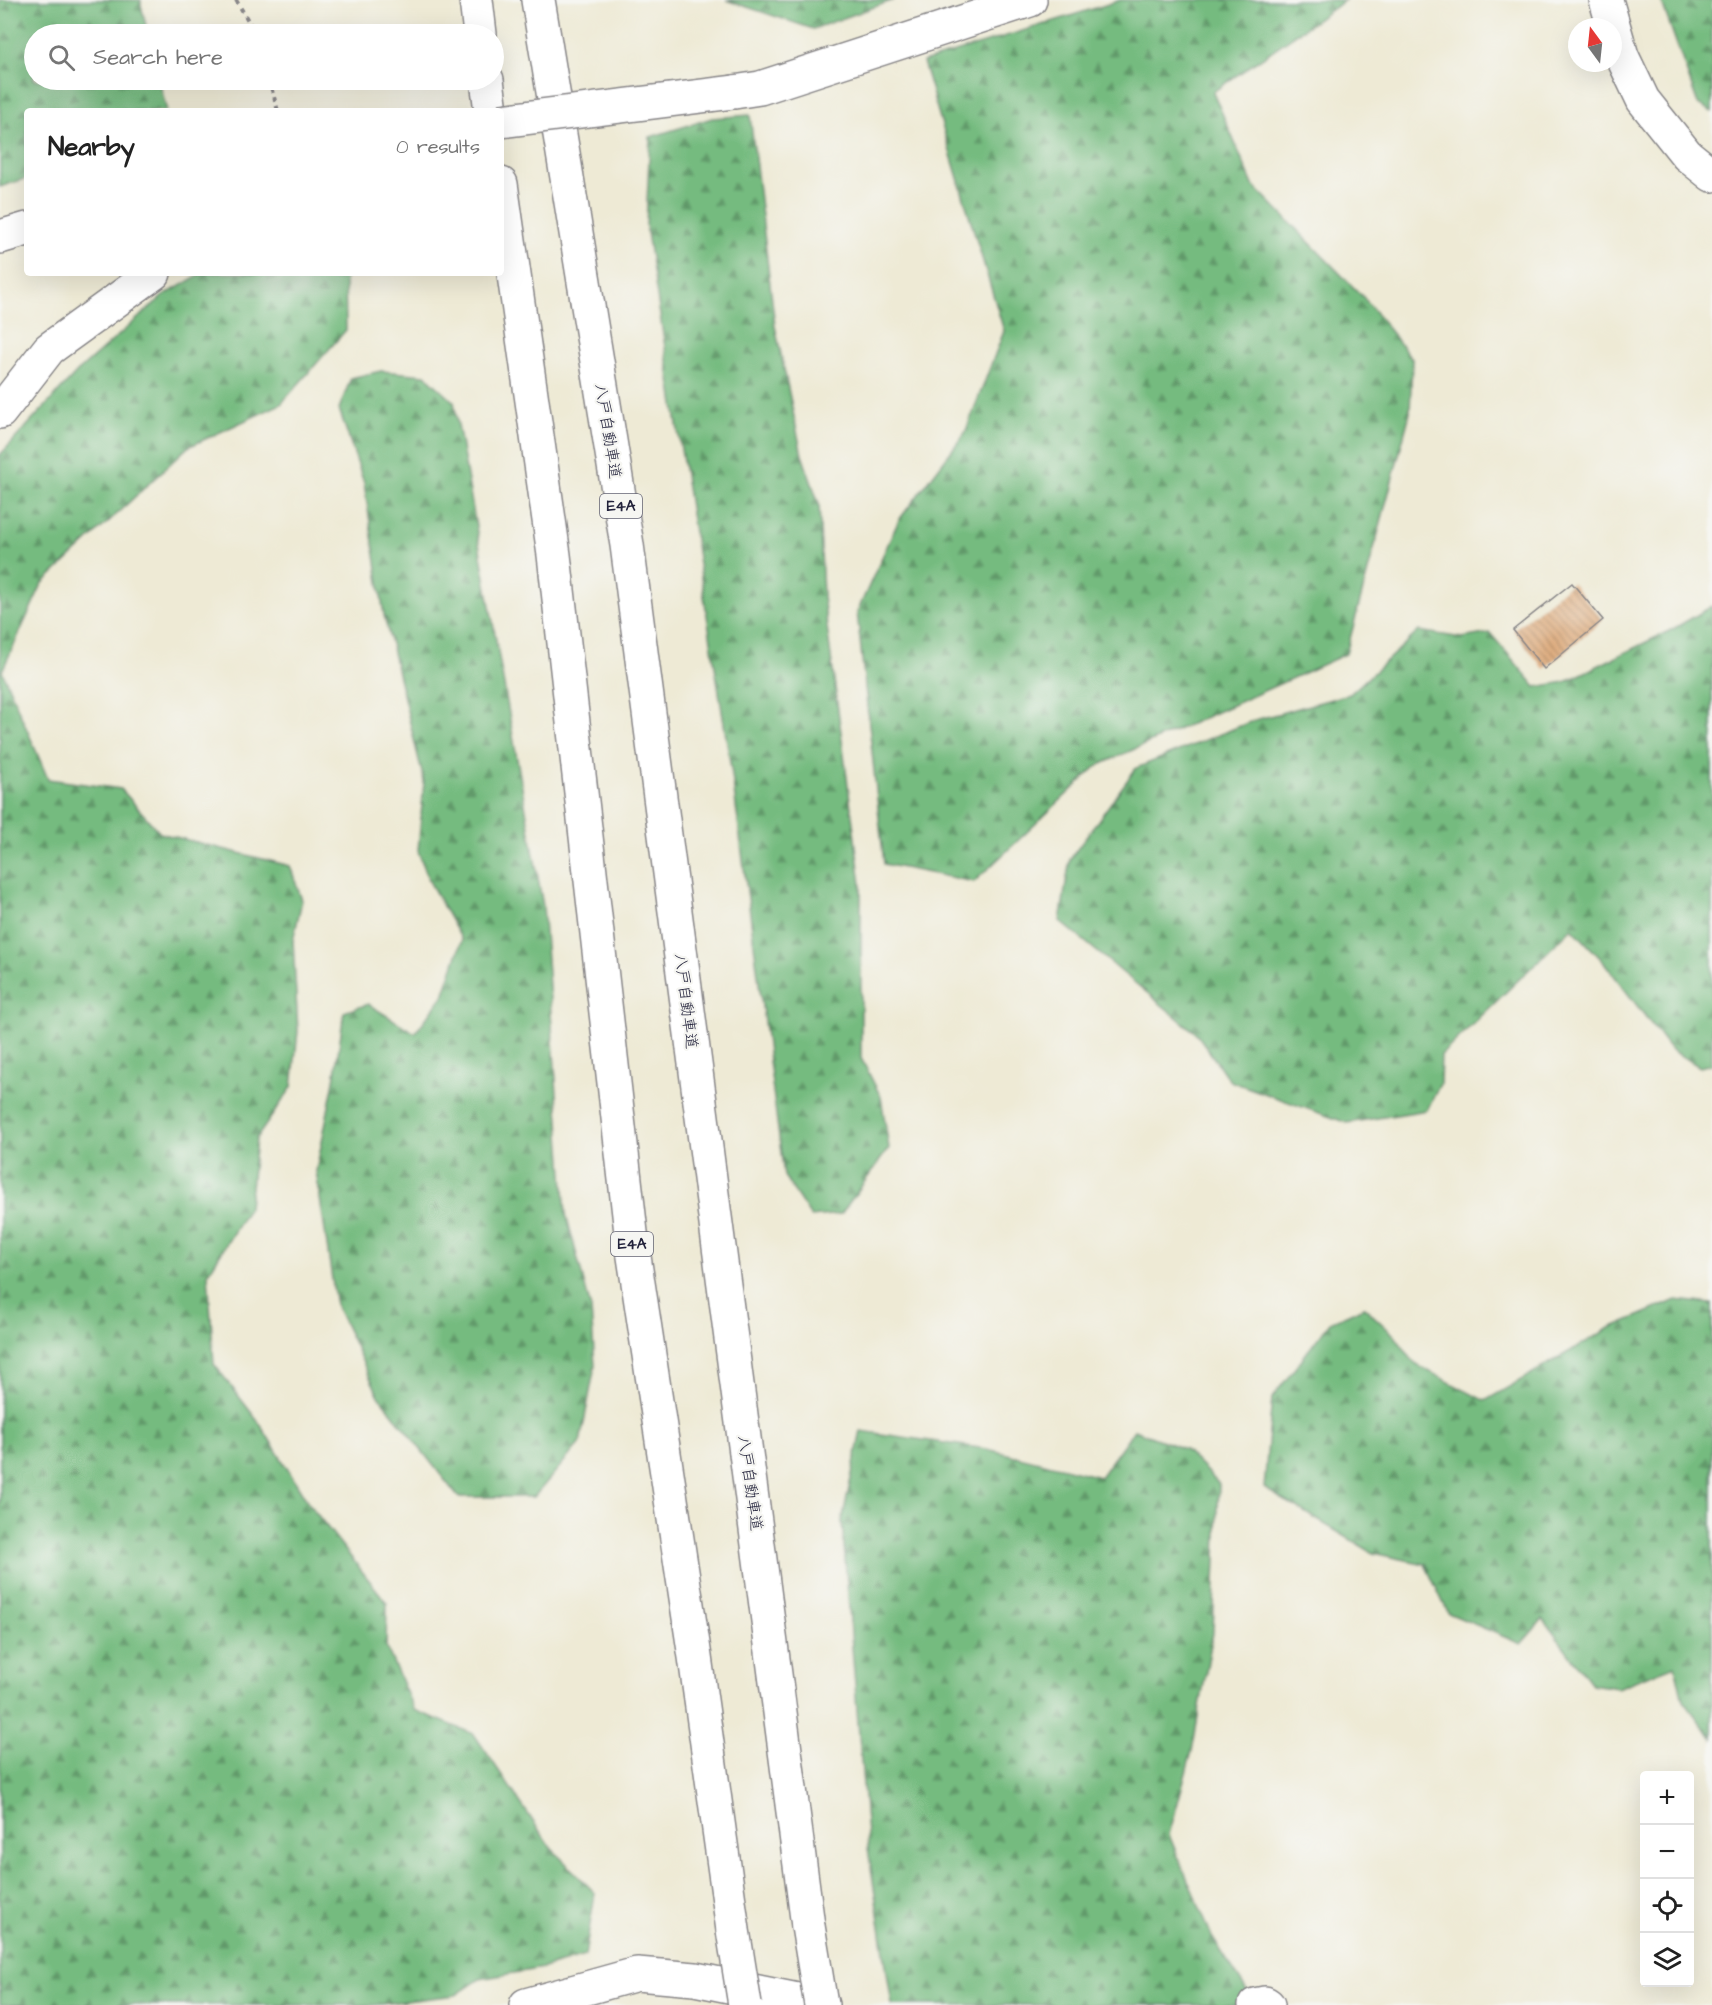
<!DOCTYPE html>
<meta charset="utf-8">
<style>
body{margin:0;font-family:"Architects Daughter","Klee One",sans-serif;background:#f2f2f2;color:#222}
.controls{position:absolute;right:18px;bottom:18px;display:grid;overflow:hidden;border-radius:6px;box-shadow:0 6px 24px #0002}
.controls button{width:54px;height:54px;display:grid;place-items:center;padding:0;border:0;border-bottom:2px solid #e0e0e0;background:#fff;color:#222;font:30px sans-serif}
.compass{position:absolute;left:1568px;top:18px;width:54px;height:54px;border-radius:50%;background:#fff;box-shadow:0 6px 24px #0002;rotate:345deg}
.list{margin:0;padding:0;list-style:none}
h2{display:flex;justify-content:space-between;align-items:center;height:78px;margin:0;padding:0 24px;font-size:26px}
h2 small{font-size:20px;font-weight:400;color:#767676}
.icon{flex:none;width:33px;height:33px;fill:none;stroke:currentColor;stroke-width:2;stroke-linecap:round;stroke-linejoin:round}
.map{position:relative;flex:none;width:1712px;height:2005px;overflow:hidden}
.search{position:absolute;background:#fff;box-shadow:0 6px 24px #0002;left:24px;top:24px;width:480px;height:66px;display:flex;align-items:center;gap:15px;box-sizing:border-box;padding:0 21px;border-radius:33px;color:#767676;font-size:22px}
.panel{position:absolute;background:#fff;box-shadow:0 6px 24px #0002;left:24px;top:108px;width:480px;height:168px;border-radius:6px}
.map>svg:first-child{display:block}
.forest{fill:url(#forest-firs);stroke:#4c6e5d;stroke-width:1.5}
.building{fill:url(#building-back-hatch)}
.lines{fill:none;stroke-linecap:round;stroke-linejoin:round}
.street-casing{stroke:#888688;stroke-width:36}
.highway-casing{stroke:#888688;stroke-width:36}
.path{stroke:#888688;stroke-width:4;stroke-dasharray:4.5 4.5;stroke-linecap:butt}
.street{stroke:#fff;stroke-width:33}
.highway{stroke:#fff;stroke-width:33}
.street-bridge-casing{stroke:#888688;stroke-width:36;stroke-linecap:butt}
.highway-bridge-casing{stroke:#888688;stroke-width:36;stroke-linecap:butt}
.street-bridge{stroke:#fff;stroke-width:33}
.highway-bridge{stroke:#fff;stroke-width:33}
.labels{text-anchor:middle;stroke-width:4.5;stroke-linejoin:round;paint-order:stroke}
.shield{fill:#f6f6f2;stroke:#626272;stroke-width:1.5}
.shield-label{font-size:15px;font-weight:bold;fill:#22223b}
.street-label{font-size:16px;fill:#22223b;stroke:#f6f6f2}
</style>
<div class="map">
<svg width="1712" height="2005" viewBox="0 0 1712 2005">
<defs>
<pattern id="forest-firs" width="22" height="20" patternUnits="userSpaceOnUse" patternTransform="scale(1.5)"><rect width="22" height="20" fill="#75bb7f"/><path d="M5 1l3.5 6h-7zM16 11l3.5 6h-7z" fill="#609869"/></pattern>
<pattern id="building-back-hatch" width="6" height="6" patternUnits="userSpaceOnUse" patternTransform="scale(1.5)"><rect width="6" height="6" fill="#deac7e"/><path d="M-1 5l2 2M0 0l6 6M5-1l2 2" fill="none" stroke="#b48c68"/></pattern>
</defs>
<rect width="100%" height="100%" fill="#f6f6f2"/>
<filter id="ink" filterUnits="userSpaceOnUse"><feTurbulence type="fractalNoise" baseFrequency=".0167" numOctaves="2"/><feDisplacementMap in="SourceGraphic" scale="12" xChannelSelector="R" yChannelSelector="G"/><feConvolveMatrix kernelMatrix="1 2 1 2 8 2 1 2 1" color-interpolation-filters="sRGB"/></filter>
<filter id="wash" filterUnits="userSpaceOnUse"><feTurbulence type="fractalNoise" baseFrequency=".008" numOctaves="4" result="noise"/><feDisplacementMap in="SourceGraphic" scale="24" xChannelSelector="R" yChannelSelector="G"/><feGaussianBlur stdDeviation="1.35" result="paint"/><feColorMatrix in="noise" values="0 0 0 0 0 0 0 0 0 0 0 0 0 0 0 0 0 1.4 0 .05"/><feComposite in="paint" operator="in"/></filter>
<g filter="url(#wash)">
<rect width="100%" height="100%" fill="#eeead5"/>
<g class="forest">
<polygon points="0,0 141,0 141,5 148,34 34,34 34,80 159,80 167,111 27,111 27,178 0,187"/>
<polygon points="726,0 894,0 813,29"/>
<polygon points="1121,0 1345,0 1213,92 1253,185 1365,299 1412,359 1410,413 1346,654 1097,766 974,882 884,864 857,612 899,520 965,433 1004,331 923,62"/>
<polygon points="1661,0 1712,0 1712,112 1698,104"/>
<polygon points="750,115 775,326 802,455 819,504 823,596 861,884 861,1058 881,1097 889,1148 841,1214 811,1217 784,1176 732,775 646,226 650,137 712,118"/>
<polygon points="202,273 345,273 346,330 281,404 188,447 42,584 2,671 48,779 121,789 160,833 290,866 302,900 293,941 298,1031 292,1087 256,1139 249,1207 208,1274 214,1364 260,1424 309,1504 387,1603 386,1646 414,1710 474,1734 551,1848 595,1893 585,1956 543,1968 480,1979 456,1995 373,2005 0,2005 0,455 77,372 163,296"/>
<polygon points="381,371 425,375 454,402 543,906 566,1214 591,1309 595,1366 580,1443 534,1497 458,1497 379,1396 336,1306 316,1171 334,1081 344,1012 368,1004 415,1033 443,996 462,940 429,881 418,851 424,781 384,615 364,483 339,409 351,378"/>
<polygon points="1712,606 1712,1064 1700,1067 1671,1050 1603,961 1572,928 1441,1055 1440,1084 1427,1110 1347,1123 1230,1081 1197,1034 1060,921 1070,859 1136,768 1255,720 1350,694 1419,631 1462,638 1490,633 1536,687 1565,682 1673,629"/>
<polygon points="1676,1300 1712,1304 1712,1738 1683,1700 1675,1665 1617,1688 1592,1684 1543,1619 1521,1644 1448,1613 1425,1564 1373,1553 1264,1488 1272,1398 1330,1322 1364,1307 1395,1336 1415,1364 1485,1401 1608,1329"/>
<polygon points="1134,1430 1184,1449 1219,1484 1213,1633 1192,1751 1169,1835 1212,1937 1256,2005 892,2005 868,1848 842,1521 861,1431 987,1449 1100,1477"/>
</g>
<g id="blocks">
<polygon class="building" points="1572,583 1603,620 1544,669 1513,630"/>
</g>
</g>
<g filter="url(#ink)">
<use href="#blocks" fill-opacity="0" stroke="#888688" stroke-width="1.5"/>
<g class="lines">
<g class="street-casing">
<g id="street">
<polyline points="1606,0 1622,56 1643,100 1687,155 1712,175"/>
<polyline points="734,92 760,88 1030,0"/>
<polyline points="0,237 27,229"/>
<polyline points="0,412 49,349 154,273"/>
<polyline points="526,2005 637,1974 695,1979 822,2005"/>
<polyline points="1255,2005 1265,2003 1268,2005"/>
</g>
</g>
<g class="highway-casing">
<g id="highway">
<polyline points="476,0 480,34"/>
<polyline points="538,0 627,545 808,1926"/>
<polyline points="487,80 491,111"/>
<polyline points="501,184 554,555 633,1250 695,1657 733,1930"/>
</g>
</g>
<g class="path">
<polyline points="236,0 256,34"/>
<polyline points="269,80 278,111"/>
</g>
<use href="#street" class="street"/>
<use href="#highway" class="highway"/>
<g class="street-bridge-casing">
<polyline id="street-bridge" points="501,121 734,92"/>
</g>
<g class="highway-bridge-casing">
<g id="highway-bridge">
<polyline points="808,1926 821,2005"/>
<polyline points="733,1930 745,2005"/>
</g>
</g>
<use href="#street-bridge" class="street-bridge"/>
<use href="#highway-bridge" class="highway-bridge"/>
</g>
</g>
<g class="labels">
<g class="shield">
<rect x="600" y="494" width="42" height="24" rx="4.5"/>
<rect x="611" y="1232" width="42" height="24" rx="4.5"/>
</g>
<g class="shield-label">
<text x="621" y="511">E4A</text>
<text x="632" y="1249">E4A</text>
</g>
<g class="street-label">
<text transform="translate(609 431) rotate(81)" y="6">八戸自動車道</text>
<text transform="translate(687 1001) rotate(83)" y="6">八戸自動車道</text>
<text transform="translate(751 1483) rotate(82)" y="6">八戸自動車道</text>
</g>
</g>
</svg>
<div class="controls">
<button>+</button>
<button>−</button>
<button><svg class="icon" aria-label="locate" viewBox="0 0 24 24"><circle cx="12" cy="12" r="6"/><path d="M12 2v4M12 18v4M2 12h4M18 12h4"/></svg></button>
<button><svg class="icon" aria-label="layers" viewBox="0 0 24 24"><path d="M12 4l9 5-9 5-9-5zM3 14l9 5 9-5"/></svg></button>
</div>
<svg class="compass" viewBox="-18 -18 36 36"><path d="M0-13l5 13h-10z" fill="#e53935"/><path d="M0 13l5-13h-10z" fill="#767676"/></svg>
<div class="search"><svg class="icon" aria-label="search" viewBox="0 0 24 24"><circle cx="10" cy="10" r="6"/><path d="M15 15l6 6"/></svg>Search here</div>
<section class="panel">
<h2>Nearby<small>0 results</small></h2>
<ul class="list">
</ul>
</section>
</div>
